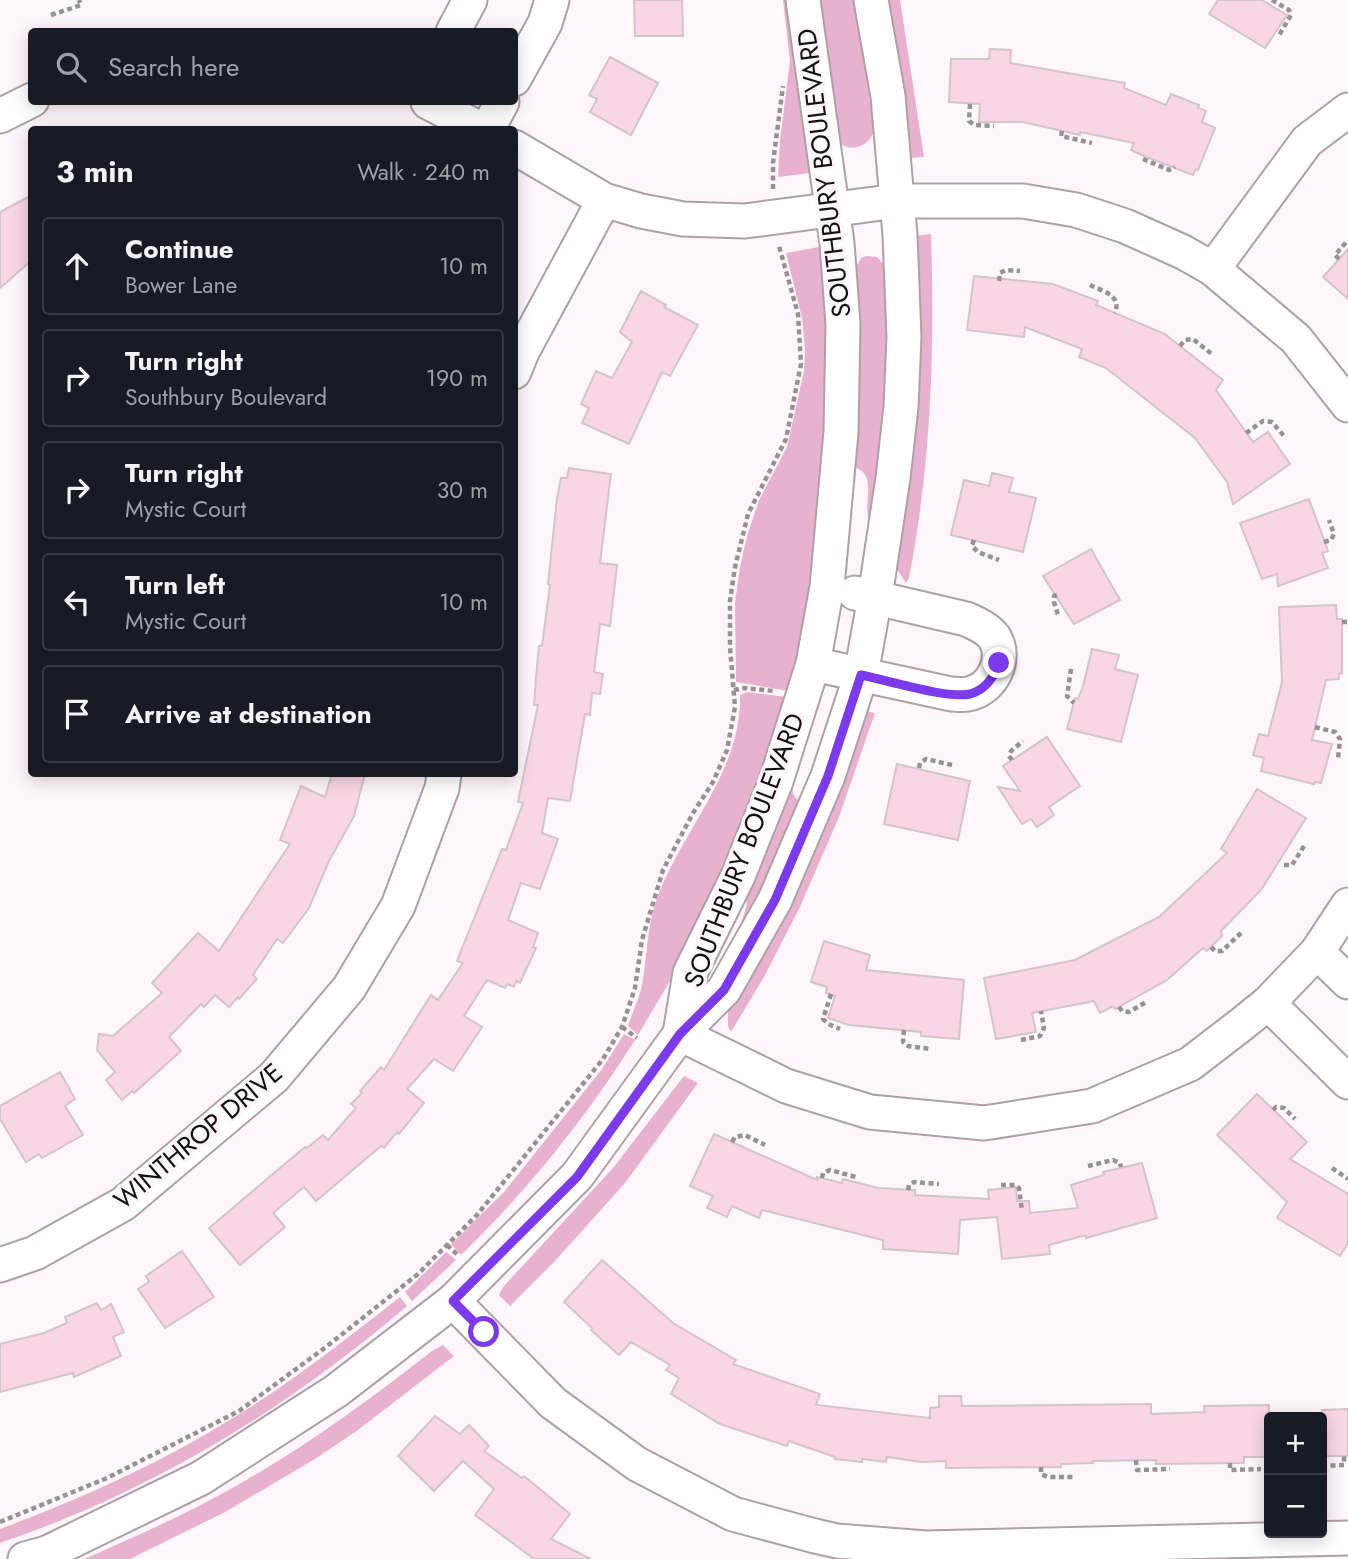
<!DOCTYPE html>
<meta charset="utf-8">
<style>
body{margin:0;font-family:Jost,sans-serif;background:#20242c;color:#f1f3f6}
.controls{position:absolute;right:21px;bottom:21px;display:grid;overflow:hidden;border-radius:7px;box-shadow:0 4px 18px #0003}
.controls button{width:63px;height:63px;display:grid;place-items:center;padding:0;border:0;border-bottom:2px solid #363941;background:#171b24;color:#f1f3f6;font:35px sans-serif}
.stop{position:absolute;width:21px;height:21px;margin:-16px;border:5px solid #7c3aed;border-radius:50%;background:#fff}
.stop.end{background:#7c3aed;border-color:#fff;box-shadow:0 2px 7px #0008}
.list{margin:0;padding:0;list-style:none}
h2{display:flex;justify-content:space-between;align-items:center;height:91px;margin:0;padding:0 28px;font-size:30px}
h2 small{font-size:23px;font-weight:400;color:#9ea1a6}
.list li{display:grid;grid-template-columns:46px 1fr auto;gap:21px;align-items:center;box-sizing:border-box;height:98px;margin:0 14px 14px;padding:0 14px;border:2px solid #363941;border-radius:7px}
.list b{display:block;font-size:26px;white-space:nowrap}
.list p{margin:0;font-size:23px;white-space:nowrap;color:#9ea1a6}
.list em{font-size:23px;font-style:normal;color:#9ea1a6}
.icon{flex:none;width:38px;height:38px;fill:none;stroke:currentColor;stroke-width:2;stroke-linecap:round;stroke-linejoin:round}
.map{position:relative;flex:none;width:1348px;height:1559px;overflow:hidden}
.search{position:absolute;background:#171b24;box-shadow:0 4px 18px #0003;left:28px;top:28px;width:490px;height:77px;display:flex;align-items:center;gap:18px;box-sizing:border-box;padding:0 24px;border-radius:7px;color:#9ea1a6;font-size:26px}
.panel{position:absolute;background:#171b24;box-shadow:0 4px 18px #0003;left:28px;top:126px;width:490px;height:651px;border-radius:7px}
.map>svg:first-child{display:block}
.green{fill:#e8b2ce}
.building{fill:#f9d6e7;stroke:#d2c4cb;stroke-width:2}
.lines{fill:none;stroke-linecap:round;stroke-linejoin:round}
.minor-casing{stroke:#ada0a6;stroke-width:37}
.path{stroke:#979194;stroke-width:4.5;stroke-dasharray:5 3.5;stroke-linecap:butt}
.minor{stroke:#fff;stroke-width:33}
.route{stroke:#7c3aed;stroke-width:9}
.labels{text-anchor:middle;stroke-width:7;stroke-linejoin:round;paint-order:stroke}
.street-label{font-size:26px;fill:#141012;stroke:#fef6fa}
</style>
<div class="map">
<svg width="1348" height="1559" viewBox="0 0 1348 1559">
<rect width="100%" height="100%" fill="#fef6fa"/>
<g class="green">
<polygon points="783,0 787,0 812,164 810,173 778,177 780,140 790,61"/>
<path d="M812 0H856L874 131C869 146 853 153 839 143Z"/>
<polygon points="881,0 900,0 924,157 907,158"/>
<path d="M931 234C935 349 931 465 909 578L906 583 895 566 914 236Z"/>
<polygon points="819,247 827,282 823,507 807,612 789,691 736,682 735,602 740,567 747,536 759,500 787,447 804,371 805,349 802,318 786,253"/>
<path d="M866 256 877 257 885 266 890 359 871 524C859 507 882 473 851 466L854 270 861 258Z"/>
<path d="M747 692 787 697 758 789 684 957 638 1035 628 1026C632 1013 639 999 642 985 647 957 647 928 656 901 681 831 742 772 740 695Z"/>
<polygon points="860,710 875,713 839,817 800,907 764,977 731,1032 728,1026 728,1007"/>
<polygon points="792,784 793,794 799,802 770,871 742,927 741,925 747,903 744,896"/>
<path d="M624 1034 635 1040C586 1118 528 1190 461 1255L451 1244 504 1192 602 1069Z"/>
<polygon points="684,1076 698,1083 625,1183 555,1261 510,1306 499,1295 503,1287 613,1168"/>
<polygon points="446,1252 456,1260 412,1301 405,1292"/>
<path d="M400 1297 407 1306C287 1409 150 1492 0 1543V1529C80 1499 159 1464 231 1419 291 1383 345 1340 400 1297Z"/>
<path d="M443 1345 454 1356 358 1430 315 1459 225 1512 130 1559H84C135 1537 186 1514 234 1487 304 1448 368 1401 432 1351Z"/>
</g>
<g class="building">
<polygon points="634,0 682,0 683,36 635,36"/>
<polygon points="1218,0 1262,0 1287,15 1265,48 1209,14"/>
<polygon points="990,49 1011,50 1010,63 1125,83 1124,88 1166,105 1171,94 1199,105 1198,108 1206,111 1202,122 1215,128 1198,170 1196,169 1193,175 1144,156 1131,150 1134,143 1080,132 1080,135 1023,122 979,122 980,104 949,102 951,59 989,59"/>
<polygon points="610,57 658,83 631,135 590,112 597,99 589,95"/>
<polygon points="32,195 32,260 0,288 0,212"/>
<polygon points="1348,249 1348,299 1323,277"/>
<polygon points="974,276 1053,284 1098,301 1096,305 1165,334 1223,380 1216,390 1253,442 1268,432 1290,464 1233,504 1227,482 1195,438 1106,368 1079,357 1082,349 1025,327 1024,337 967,330"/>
<polygon points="641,291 666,305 664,307 698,325 670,376 662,372 629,444 582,423 589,408 581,404 596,371 612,378 632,342 620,332"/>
<polygon points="569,468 611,474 600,563 617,565 610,626 600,624 594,672 603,674 600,694 592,693 590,715 585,714 570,801 548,798 542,833 558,839 540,889 521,883 508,920 538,933 533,947 536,948 520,983 516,981 514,987 507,984 505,988 487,980 464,1016 482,1027 453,1071 434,1059 407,1089 424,1103 399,1134 397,1132 384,1148 381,1146 316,1201 304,1187 273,1213 285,1227 240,1265 209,1228 305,1147 307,1148 323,1135 328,1140 356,1108 351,1104 362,1093 360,1091 381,1067 384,1070 431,995 438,1000 463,963 457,961 502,849 506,850 523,803 518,802 538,705 534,705 536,677 539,646 542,646 550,585 548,584 557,498 561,478 567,478"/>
<polygon points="992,473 1013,478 1009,492 1036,498 1023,552 951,535 964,480 989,486"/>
<polygon points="1309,499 1328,551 1322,553 1328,568 1278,586 1277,574 1262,579 1240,523"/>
<polygon points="1091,549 1120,600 1074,624 1043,576"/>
<polygon points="1336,605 1337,619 1342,619 1342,673 1339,674 1339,679 1326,680 1312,740 1332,744 1321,783 1315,782 1314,784 1261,771 1264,758 1253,755 1259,734 1268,736 1282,682 1279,607"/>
<polygon points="1092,649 1119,655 1115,669 1138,675 1121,742 1067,729 1075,698 1078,699 1083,686"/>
<polygon points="1047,737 1080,786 1049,807 1054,815 1037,827 1031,819 1022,824 998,787 1020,791 1003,766"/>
<polygon points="897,764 970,781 958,840 884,824"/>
<polygon points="332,774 365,774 354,816 329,861 309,908 283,943 277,939 253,975 257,979 239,999 238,997 229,1007 215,995 204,1007 201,1004 169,1037 181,1051 134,1093 132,1091 122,1100 106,1080 115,1072 97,1050 99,1034 113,1036 162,993 152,983 198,933 219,951 290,844 280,840 301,786 325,797"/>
<polygon points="1257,789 1306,818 1261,890 1221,931 1222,936 1207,951 1203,948 1167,980 1115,1009 1113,1006 1100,1013 1094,1001 1032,1013 1036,1032 996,1039 984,978 1075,960 1159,917 1227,853 1221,849"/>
<polygon points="824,941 870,955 866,970 964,980 959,1039 921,1036 921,1032 849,1025 828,1018 835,996 826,993 827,987 811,982"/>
<polygon points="60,1072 75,1099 65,1106 83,1135 42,1158 39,1154 26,1162 0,1119 0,1106"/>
<polygon points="1257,1094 1307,1142 1290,1159 1348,1194 1348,1243 1340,1256 1277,1218 1287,1202 1217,1135"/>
<polygon points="714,1134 817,1180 817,1177 842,1183 843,1179 878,1188 915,1190 915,1195 989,1199 988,1190 1016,1187 1017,1201 1029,1201 1030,1213 1078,1208 1071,1185 1104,1175 1103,1172 1142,1163 1157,1218 1086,1238 1086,1235 1049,1245 1050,1254 1002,1259 997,1217 960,1220 958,1254 883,1249 883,1240 762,1210 759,1218 732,1206 727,1217 707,1208 713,1196 690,1186"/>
<polygon points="182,1251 214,1297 165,1328 138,1289 149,1282 146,1276"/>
<polygon points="602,1260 673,1323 736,1360 733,1364 820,1394 816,1405 930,1418 930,1408 939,1407 939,1396 961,1396 962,1406 1151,1404 1151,1414 1205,1412 1204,1406 1269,1405 1269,1457 1244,1457 1244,1463 1156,1464 1156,1460 1093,1461 1093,1463 1061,1464 1061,1467 946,1468 946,1461 921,1462 887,1457 886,1462 862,1459 862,1462 835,1459 835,1457 789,1441 787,1446 720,1424 671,1394 679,1378 666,1370 670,1365 631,1342 619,1355 591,1330 592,1328 564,1302"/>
<polygon points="97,1303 101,1310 111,1304 124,1332 113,1337 121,1356 74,1377 73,1373 0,1392 0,1344 44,1333 67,1323 65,1317"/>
<polygon points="1348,1409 1348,1456 1322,1456 1322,1410"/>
<polygon points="435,1416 460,1434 469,1425 489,1446 484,1451 522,1478 524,1476 570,1514 551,1539 591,1559 534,1559 475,1515 494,1489 463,1461 434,1491 398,1456"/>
</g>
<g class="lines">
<g class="minor-casing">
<g id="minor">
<polyline points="453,32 470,0"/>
<polyline points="514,79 545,23 552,0"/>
<polyline points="428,102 482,130"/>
<polyline points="0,116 32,100"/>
<polyline points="487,130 502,102"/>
<polyline points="514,147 604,200 641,211 683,219 745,221 897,201 1023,201 1076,210 1125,226 1183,252 1213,269 1296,339 1348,405"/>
<polyline points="1213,269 1307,141 1348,110"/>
<polyline points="514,372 522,352 604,200"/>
<path d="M813 664 951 694C956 694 962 695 968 694 992 690 1008 659 994 637 987 628 976 623 966 619L855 593"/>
<polyline points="1317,952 1348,982"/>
<polyline points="1268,1003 1348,1082"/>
<polyline points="680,1034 690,973 738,876 776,781 813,664 827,587 841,432 843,324 837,243 803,0"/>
<polyline points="680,1034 786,1086 870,1112 984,1123 1092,1106 1190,1064 1242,1024 1268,1003 1317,952 1348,905"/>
<polyline points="0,1265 35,1253 123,1204 274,1077 349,988 398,906 442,788 444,774"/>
<polyline points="453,1301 553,1403 637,1464 733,1514 815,1536 837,1541 926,1548 1348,1538"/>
<polyline points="25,1559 47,1553 201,1478 336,1391 453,1301 577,1176 680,1034 724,990 775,900 828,776 861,675 875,597 893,478 901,407 904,337 900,235 888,96 871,0"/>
</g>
</g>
<g class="path">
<polyline points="1272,0 1289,10 1291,15 1278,37"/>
<polyline points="51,15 81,5 79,0"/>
<polyline points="970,104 969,121 974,125 994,126"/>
<polyline points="1062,131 1061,136 1092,143"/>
<polyline points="1143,159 1169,170 1175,167"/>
<polyline points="773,189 773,163 783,86"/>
<polyline points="1339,259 1335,255 1348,240"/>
<polyline points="999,281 1000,273 1006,270 1020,271"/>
<path d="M1090 285C1102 291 1122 295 1115 313"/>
<polyline points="1180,346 1185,340 1193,339 1213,355"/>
<polyline points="1246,433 1263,421 1272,422 1284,436"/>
<polyline points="974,540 972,546 978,552 999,560"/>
<polyline points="1324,542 1331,540 1334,534 1329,520"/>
<polyline points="1057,595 1054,596 1054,602 1058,615"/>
<polyline points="1342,622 1348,622"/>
<polyline points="1071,669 1067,696 1074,703"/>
<polyline points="734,690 744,688 774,691"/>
<polyline points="1315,727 1335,732 1340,739 1338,759"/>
<polyline points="1012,760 1009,756 1011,751 1023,741"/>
<polyline points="919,768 920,763 926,759 952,765"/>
<polyline points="1284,865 1292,865 1306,843"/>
<polyline points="1211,947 1215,951 1222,951 1242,932"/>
<polyline points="831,994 823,1019 828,1024 840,1029"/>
<polyline points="1119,1007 1122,1011 1129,1012 1148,1001"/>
<polyline points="622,1027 637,1038"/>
<polyline points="904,1030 903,1042 908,1046 931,1049"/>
<polyline points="1021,1040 1040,1036 1044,1028 1041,1011"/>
<polyline points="1273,1110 1276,1107 1284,1108 1295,1119"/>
<polyline points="732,1142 735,1137 745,1135 765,1145"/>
<polyline points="1088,1166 1113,1160 1120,1163 1121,1167"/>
<polyline points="1332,1168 1348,1179"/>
<polyline points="822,1178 823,1173 830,1170 856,1177"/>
<polyline points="1001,1185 1015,1185 1019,1188 1022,1211"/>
<polyline points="908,1190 909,1185 914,1182 939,1184"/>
<polyline points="447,1245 459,1256"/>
<polyline points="1136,1460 1137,1470 1170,1469"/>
<polyline points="1230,1463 1230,1470 1261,1469"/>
<polyline points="1322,1466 1344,1465 1344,1456"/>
<polyline points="1041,1467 1041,1474 1048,1477 1074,1477"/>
<polyline points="0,1522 107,1478 239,1411 326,1347 418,1274 477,1215 603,1059 622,1027 635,988 642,940 663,870 693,813 713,782 727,750 735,707 730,647 730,601 735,567 748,514 786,439 801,364 798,314 779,246"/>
</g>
<use href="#minor" class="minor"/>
</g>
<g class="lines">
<path class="route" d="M484 1332 453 1301 577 1177 680 1034 724 990 775 900 828 776 861 675C886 680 947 699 970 694 985 690 994 677 999 663"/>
</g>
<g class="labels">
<g class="street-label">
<text transform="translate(824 173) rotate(-97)" y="9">SOUTHBURY BOULEVARD</text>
<text transform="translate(744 850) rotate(-69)" y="9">SOUTHBURY BOULEVARD</text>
<text transform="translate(198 1136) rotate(-40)" y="9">WINTHROP DRIVE</text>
</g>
</g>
</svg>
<div class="controls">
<button>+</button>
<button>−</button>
</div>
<div class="stop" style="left:484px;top:1332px"></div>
<div class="stop end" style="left:999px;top:663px"></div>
<div class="search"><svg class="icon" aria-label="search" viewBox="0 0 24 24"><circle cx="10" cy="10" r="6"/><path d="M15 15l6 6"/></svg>Search here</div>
<section class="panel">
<h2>3 min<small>Walk · 240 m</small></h2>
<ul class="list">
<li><svg class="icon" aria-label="ahead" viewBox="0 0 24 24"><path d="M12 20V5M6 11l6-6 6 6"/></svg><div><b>Continue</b><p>Bower Lane</p></div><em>10 m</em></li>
<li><svg class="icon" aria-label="right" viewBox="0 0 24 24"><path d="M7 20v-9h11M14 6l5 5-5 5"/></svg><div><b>Turn right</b><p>Southbury Boulevard</p></div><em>190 m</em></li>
<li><svg class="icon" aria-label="right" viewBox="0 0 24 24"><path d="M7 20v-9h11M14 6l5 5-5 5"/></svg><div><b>Turn right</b><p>Mystic Court</p></div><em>30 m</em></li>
<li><svg class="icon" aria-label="left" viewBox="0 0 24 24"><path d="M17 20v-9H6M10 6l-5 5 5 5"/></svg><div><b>Turn left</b><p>Mystic Court</p></div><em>10 m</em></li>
<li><svg class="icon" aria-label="arrive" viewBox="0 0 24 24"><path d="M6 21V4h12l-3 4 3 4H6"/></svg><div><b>Arrive at destination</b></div></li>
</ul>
</section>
</div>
